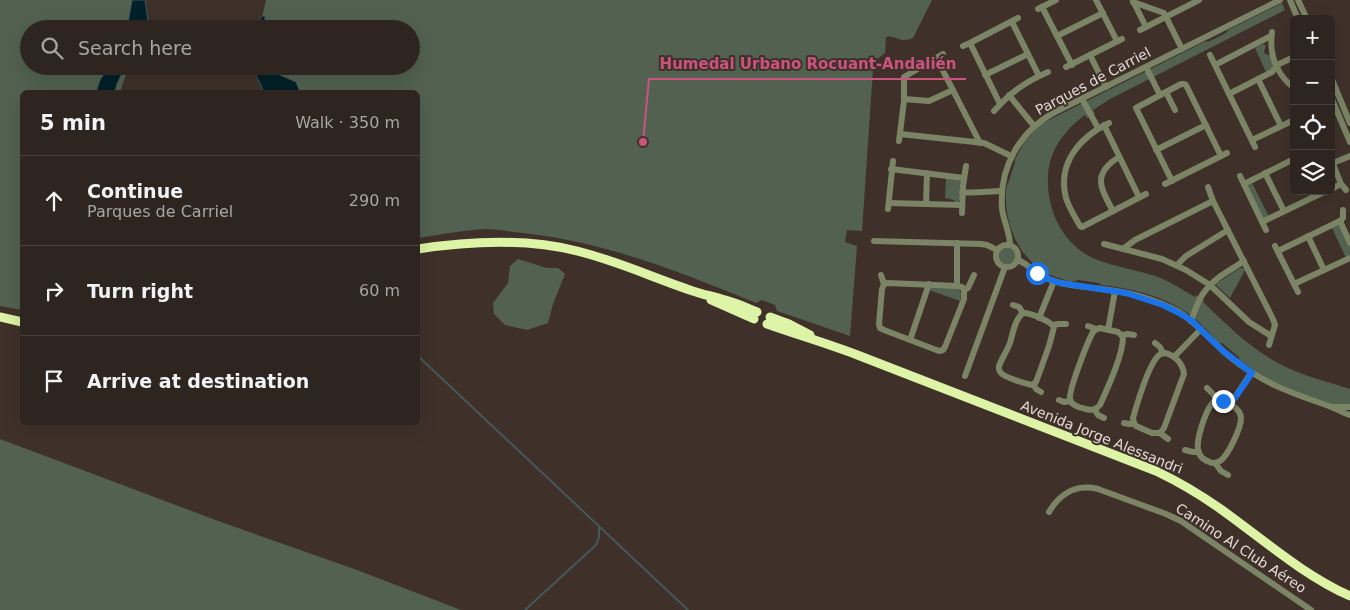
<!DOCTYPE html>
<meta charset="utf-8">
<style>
body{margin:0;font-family:"DejaVu Sans",sans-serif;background:#3b312d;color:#f1f3f6}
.controls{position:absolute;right:15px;top:15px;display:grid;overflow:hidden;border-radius:8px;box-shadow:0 5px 20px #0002}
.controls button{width:45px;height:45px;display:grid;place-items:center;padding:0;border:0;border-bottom:1px solid #4a423e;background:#2f2520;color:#f1f3f6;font:25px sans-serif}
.stop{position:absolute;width:15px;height:15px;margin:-11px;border:4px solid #1a73e8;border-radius:50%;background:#fff}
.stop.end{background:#1a73e8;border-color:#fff;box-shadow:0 1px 5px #0008}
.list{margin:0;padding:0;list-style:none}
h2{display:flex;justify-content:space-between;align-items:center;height:65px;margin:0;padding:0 20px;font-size:21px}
h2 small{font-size:16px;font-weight:400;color:#a7a5a5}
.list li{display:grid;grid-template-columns:32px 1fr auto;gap:15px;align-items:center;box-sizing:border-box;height:90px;padding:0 20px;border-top:1px solid #4a423e}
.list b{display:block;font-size:19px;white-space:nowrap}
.list p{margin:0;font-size:16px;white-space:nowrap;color:#a7a5a5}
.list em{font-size:16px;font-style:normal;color:#a7a5a5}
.icon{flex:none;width:28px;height:28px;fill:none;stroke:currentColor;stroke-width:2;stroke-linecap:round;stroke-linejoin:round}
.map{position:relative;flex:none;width:1350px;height:610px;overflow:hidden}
.search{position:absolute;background:#2f2520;box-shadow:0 5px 20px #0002;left:20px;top:20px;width:400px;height:55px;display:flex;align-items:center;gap:12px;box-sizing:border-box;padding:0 18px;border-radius:28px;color:#a7a5a5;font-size:19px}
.panel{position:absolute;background:#2f2520;box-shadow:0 5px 20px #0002;left:20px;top:90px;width:400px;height:335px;border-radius:8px}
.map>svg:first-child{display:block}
.green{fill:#526150}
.water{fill:#002128;stroke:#44585c}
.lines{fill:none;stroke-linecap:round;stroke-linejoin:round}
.stream{stroke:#44585c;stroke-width:2}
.minor{stroke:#7b8465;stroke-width:6}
.highway{stroke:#ddf3a5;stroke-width:9}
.route{stroke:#1a73e8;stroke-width:6}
.labels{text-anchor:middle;stroke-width:4;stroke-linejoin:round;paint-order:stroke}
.street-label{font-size:14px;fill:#e4dad6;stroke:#3f312a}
.leader{fill:none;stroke:#cc5280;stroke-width:2}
.callout-dot{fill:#cc5280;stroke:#3f312a;stroke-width:2}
.callout-label{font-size:15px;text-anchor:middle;font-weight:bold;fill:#cc5280;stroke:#3f312a;stroke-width:4;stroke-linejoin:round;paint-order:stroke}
</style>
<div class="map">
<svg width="1350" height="610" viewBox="0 0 1350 610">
<rect width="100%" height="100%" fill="#3f312a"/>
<g class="green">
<polygon points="0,0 134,0 135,29 29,29 29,66 129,66 120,92 22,92 22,310 0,306"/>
<path d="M266 0H932L913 38C899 44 895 34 886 37L885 53 877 59 873 69 862 231 847 230 845 242 857 246 850 336 777 311 775 305 762 300 756 303C681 272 605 242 523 233 511 232 498 229 485 229 463 230 440 235 418 238V92H291L269 66H411V29H260V26Z"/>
<path d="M1282 3 1285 10 1110 99 1093 110 1095 114 1087 118 1085 115C1063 131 1047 153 1048 182 1048 214 1065 246 1095 259 1115 267 1137 270 1158 277 1171 282 1183 290 1195 297L1196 295 1204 300 1203 302C1229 327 1255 353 1288 368 1307 377 1329 382 1350 389V404H1332L1307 396 1262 377 1239 359V357L1222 343H1219C1210 333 1200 322 1189 314 1164 296 1131 288 1101 285L1099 283 1078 280C1072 283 1066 280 1059 278 1027 269 1008 236 1006 203 1006 196 1005 187 1009 181L1015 162V159L1025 141 1039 126 1045 122 1206 41 1208 42 1226 33 1228 30Z"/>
<polygon points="1293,22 1294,52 1290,54 1290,38 1292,23"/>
<polygon points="1263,44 1266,46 1264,51 1265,54 1270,55 1274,66 1273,69 1266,72 1255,48"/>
<polygon points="946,178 961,181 960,200 956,203 954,200 945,198"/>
<polygon points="1252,183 1269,217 1263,218 1248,186"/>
<polygon points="1339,225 1341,226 1350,246 1350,256 1346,258 1332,228"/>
<circle cx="1007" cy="256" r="8"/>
<polygon points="518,259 547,268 558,268 565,274 553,304 548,323 527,330 505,325 494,314 493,303 508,283 510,266"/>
<polygon points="1240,268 1242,268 1245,270 1230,298 1216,285 1217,283"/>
<path d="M930 288H957C962 292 961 295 960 301L929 290Z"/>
<polygon points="0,439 221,522 357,570 461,610 0,610"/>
</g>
<g class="water">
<polygon points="132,0 145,0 148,21 148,29 127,29"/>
<polygon points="263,16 265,16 265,29 248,29 253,26"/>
<path d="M109 66H128C122 73 116 83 115 92H96L100 80Z"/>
<polygon points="251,66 273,66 280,75 296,82 300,92 263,92 261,85"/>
</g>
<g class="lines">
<g class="stream">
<polyline points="418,356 688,610"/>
<polyline points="525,610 596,545 599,537 599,527"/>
</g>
<g class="minor">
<polyline points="1096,0 1117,41"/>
<polyline points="1290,0 1298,19"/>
<polyline points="1298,0 1307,19"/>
<polyline points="1133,1 1146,27"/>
<polyline points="1133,2 1164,13 1182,49"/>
<polyline points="1042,7 1072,65"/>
<polyline points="1038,9 1056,0"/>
<polyline points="1012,22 1039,76"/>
<polyline points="1140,30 1199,0"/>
<path d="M1272 32C1269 54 1276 74 1294 88"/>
<polyline points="1057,36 1103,13"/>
<polyline points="970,43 1000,104"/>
<polyline points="963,46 970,43 1018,18"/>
<polyline points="1090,55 1106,87"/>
<polyline points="1210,55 1255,147"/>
<polyline points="937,59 980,143"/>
<polyline points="1215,65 1271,36"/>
<polyline points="1066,67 1122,39"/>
<polyline points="1146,67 1160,95"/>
<polyline points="985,75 1028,54"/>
<polyline points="1331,77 1350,123"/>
<polyline points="1258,79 1281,126"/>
<polyline points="1166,92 1175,110"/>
<polyline points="1229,94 1272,72 1279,64 1294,57"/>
<polyline points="1009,95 1034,126"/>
<polyline points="1331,97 1350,142"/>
<polyline points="904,99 929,101 953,90"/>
<polyline points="1082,99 1098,128"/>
<path d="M994 111C1011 92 1025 82 1048 72"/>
<path d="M1109 123C1080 137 1057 163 1066 198 1069 208 1075 217 1080 226L1082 227 1146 194"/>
<polyline points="1104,125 1139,197"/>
<polyline points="900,134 984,143 1011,156"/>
<polyline points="1252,140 1294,120"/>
<polyline points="899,141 904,101 904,77 943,54"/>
<polyline points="1156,150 1206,125"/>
<polyline points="1331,159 1341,184 1346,190"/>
<polyline points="1333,163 1350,156"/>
<polyline points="891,169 964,178"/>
<polyline points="1265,173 1284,211"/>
<polyline points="1240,176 1266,230"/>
<polyline points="1172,181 1136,108 1181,84 1184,84 1186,85 1221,156"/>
<polyline points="1165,184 1227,153"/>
<polyline points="1244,184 1294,159"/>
<polyline points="1208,187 1213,201 1273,319 1275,325 1269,345"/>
<polyline points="1331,189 1341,184"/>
<path d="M962 192C976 194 988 191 1002 191"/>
<polyline points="889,203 962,205"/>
<polyline points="926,204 927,173"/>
<polyline points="888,209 893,161"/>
<path d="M1113 211C1100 187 1092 174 1119 157"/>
<polyline points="962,213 963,186 966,166"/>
<polyline points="1340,221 1350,243"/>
<polyline points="1262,222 1326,191"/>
<polyline points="1308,236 1324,270"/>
<polyline points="874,241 981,244 987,245 997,250"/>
<polyline points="1104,244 1162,259 1186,270 1210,285 1249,322 1271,336"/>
<circle cx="1007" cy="256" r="11"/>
<path d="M1010 245C1010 233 1003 220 1002 208 999 167 1020 131 1055 112L1280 0"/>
<polyline points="1275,246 1298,292"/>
<polyline points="1123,249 1135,240 1213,201"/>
<polyline points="1278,251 1340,221 1343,218 1343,210"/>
<path d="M1017 260C1025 262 1030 268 1036 272 1043 277 1050 280 1057 282 1072 286 1087 287 1102 289 1129 292 1155 299 1179 312 1198 324 1213 343 1230 357 1262 383 1291 393 1329 406 1336 408 1342 413 1350 415"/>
<polyline points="1177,265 1186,256 1228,230"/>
<polyline points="881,275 884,284 882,289 879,324 880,328 884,330 939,351 943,350 945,347 964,299 964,290 968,288 974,275"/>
<polyline points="884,284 888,283 957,286 962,287 964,290"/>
<polyline points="1294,284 1350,258"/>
<polyline points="957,286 957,243"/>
<polyline points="1013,305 1019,307 1023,313"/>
<path d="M1023 313C1031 313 1050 321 1054 327L1049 346 1036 382 1032 385C1026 384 1004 377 1001 373 998 370 999 369 999 366 1002 358 1007 351 1010 343 1013 333 1015 319 1023 313Z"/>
<polyline points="1039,318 1054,281"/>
<path d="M1191 321C1195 311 1198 299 1205 291 1214 278 1231 270 1244 261"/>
<polyline points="1053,325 1058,324 1066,324"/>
<polyline points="1088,326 1096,329"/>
<path d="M1100 328 1118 332 1123 337C1123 355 1108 387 1100 405 1096 409 1093 411 1086 409 1081 408 1072 406 1070 400 1068 391 1088 341 1093 332 1095 329 1096 329 1100 328Z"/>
<polyline points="1108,330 1115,291"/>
<polyline points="1122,335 1128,334 1134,335"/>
<polyline points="910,340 929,284"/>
<polyline points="1155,343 1160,347 1163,353"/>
<path d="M1165 353C1175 355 1183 364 1184 374L1164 428 1160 433H1152L1136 426 1134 423 1133 418C1137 404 1148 366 1158 356 1161 353 1161 354 1165 353Z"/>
<polyline points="1174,357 1201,329"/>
<polyline points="965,376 1005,267"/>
<polyline points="1034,385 1036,389 1041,392"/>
<polyline points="1207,388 1213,394 1217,400"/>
<polyline points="1059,400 1064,402 1071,401"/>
<path d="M1217 400C1225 400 1241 408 1241 418 1241 428 1228 456 1220 461 1217 463 1215 463 1212 463 1206 461 1199 457 1198 450 1196 440 1205 413 1211 405 1213 401 1213 402 1217 400Z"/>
<polyline points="1230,405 1251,373"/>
<polyline points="1333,407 1350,407"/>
<polyline points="1095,410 1098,415 1104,418"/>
<polyline points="1124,423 1130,424 1134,423"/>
<polyline points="1160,433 1168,439"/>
<polyline points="1185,450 1193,452 1199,452"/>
<polyline points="1215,463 1221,471 1228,475"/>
<path d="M1049 512C1060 493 1077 484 1098 489L1166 514 1181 521 1311 610"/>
</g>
<g class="highway">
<path d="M418 249C470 241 525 238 577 251 618 261 656 279 696 292 704 295 713 296 721 299 734 302 745 307 757 312"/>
<polyline points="711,300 754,319"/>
<polyline points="0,317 22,322"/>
<polyline points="770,317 789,324 810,335"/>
<path d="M767 324C798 335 829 344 860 356L1156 471C1179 482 1201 495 1222 510 1264 540 1303 575 1350 596"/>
</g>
</g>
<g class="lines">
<polyline class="route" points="1037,273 1048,279 1060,283 1126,293 1163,305 1177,312 1191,320 1223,351 1252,373 1230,405 1223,401"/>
</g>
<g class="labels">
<g class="street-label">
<text transform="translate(1093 81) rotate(-28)" y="5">Parques de Carriel</text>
<text transform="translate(1102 437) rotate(22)" y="5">Avenida Jorge Alessandri</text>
<text transform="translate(1241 548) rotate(33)" y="5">Camino Al Club Aéreo</text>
</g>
</g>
<path class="leader" d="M643 142L649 79H966"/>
<circle class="callout-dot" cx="643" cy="142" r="5"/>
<g class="callout-label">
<text x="808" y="69">Humedal Urbano Rocuant-Andalién</text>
</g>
</svg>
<div class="controls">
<button>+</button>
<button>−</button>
<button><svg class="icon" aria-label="locate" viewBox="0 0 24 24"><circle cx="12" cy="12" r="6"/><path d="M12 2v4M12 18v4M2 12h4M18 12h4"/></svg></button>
<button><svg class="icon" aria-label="layers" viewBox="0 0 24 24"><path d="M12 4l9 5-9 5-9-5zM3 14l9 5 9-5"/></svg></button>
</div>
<div class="stop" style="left:1037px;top:273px"></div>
<div class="stop end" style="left:1223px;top:401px"></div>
<div class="search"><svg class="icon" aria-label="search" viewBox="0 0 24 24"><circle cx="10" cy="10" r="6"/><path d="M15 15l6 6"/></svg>Search here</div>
<section class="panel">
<h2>5 min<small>Walk · 350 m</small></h2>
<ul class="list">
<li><svg class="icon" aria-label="ahead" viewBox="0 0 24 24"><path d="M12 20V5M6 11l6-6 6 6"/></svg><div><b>Continue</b><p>Parques de Carriel</p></div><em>290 m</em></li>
<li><svg class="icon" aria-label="right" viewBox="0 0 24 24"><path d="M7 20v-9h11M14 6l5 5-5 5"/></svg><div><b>Turn right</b></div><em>60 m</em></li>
<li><svg class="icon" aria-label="arrive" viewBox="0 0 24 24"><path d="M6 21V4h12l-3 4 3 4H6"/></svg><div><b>Arrive at destination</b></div></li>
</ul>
</section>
</div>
